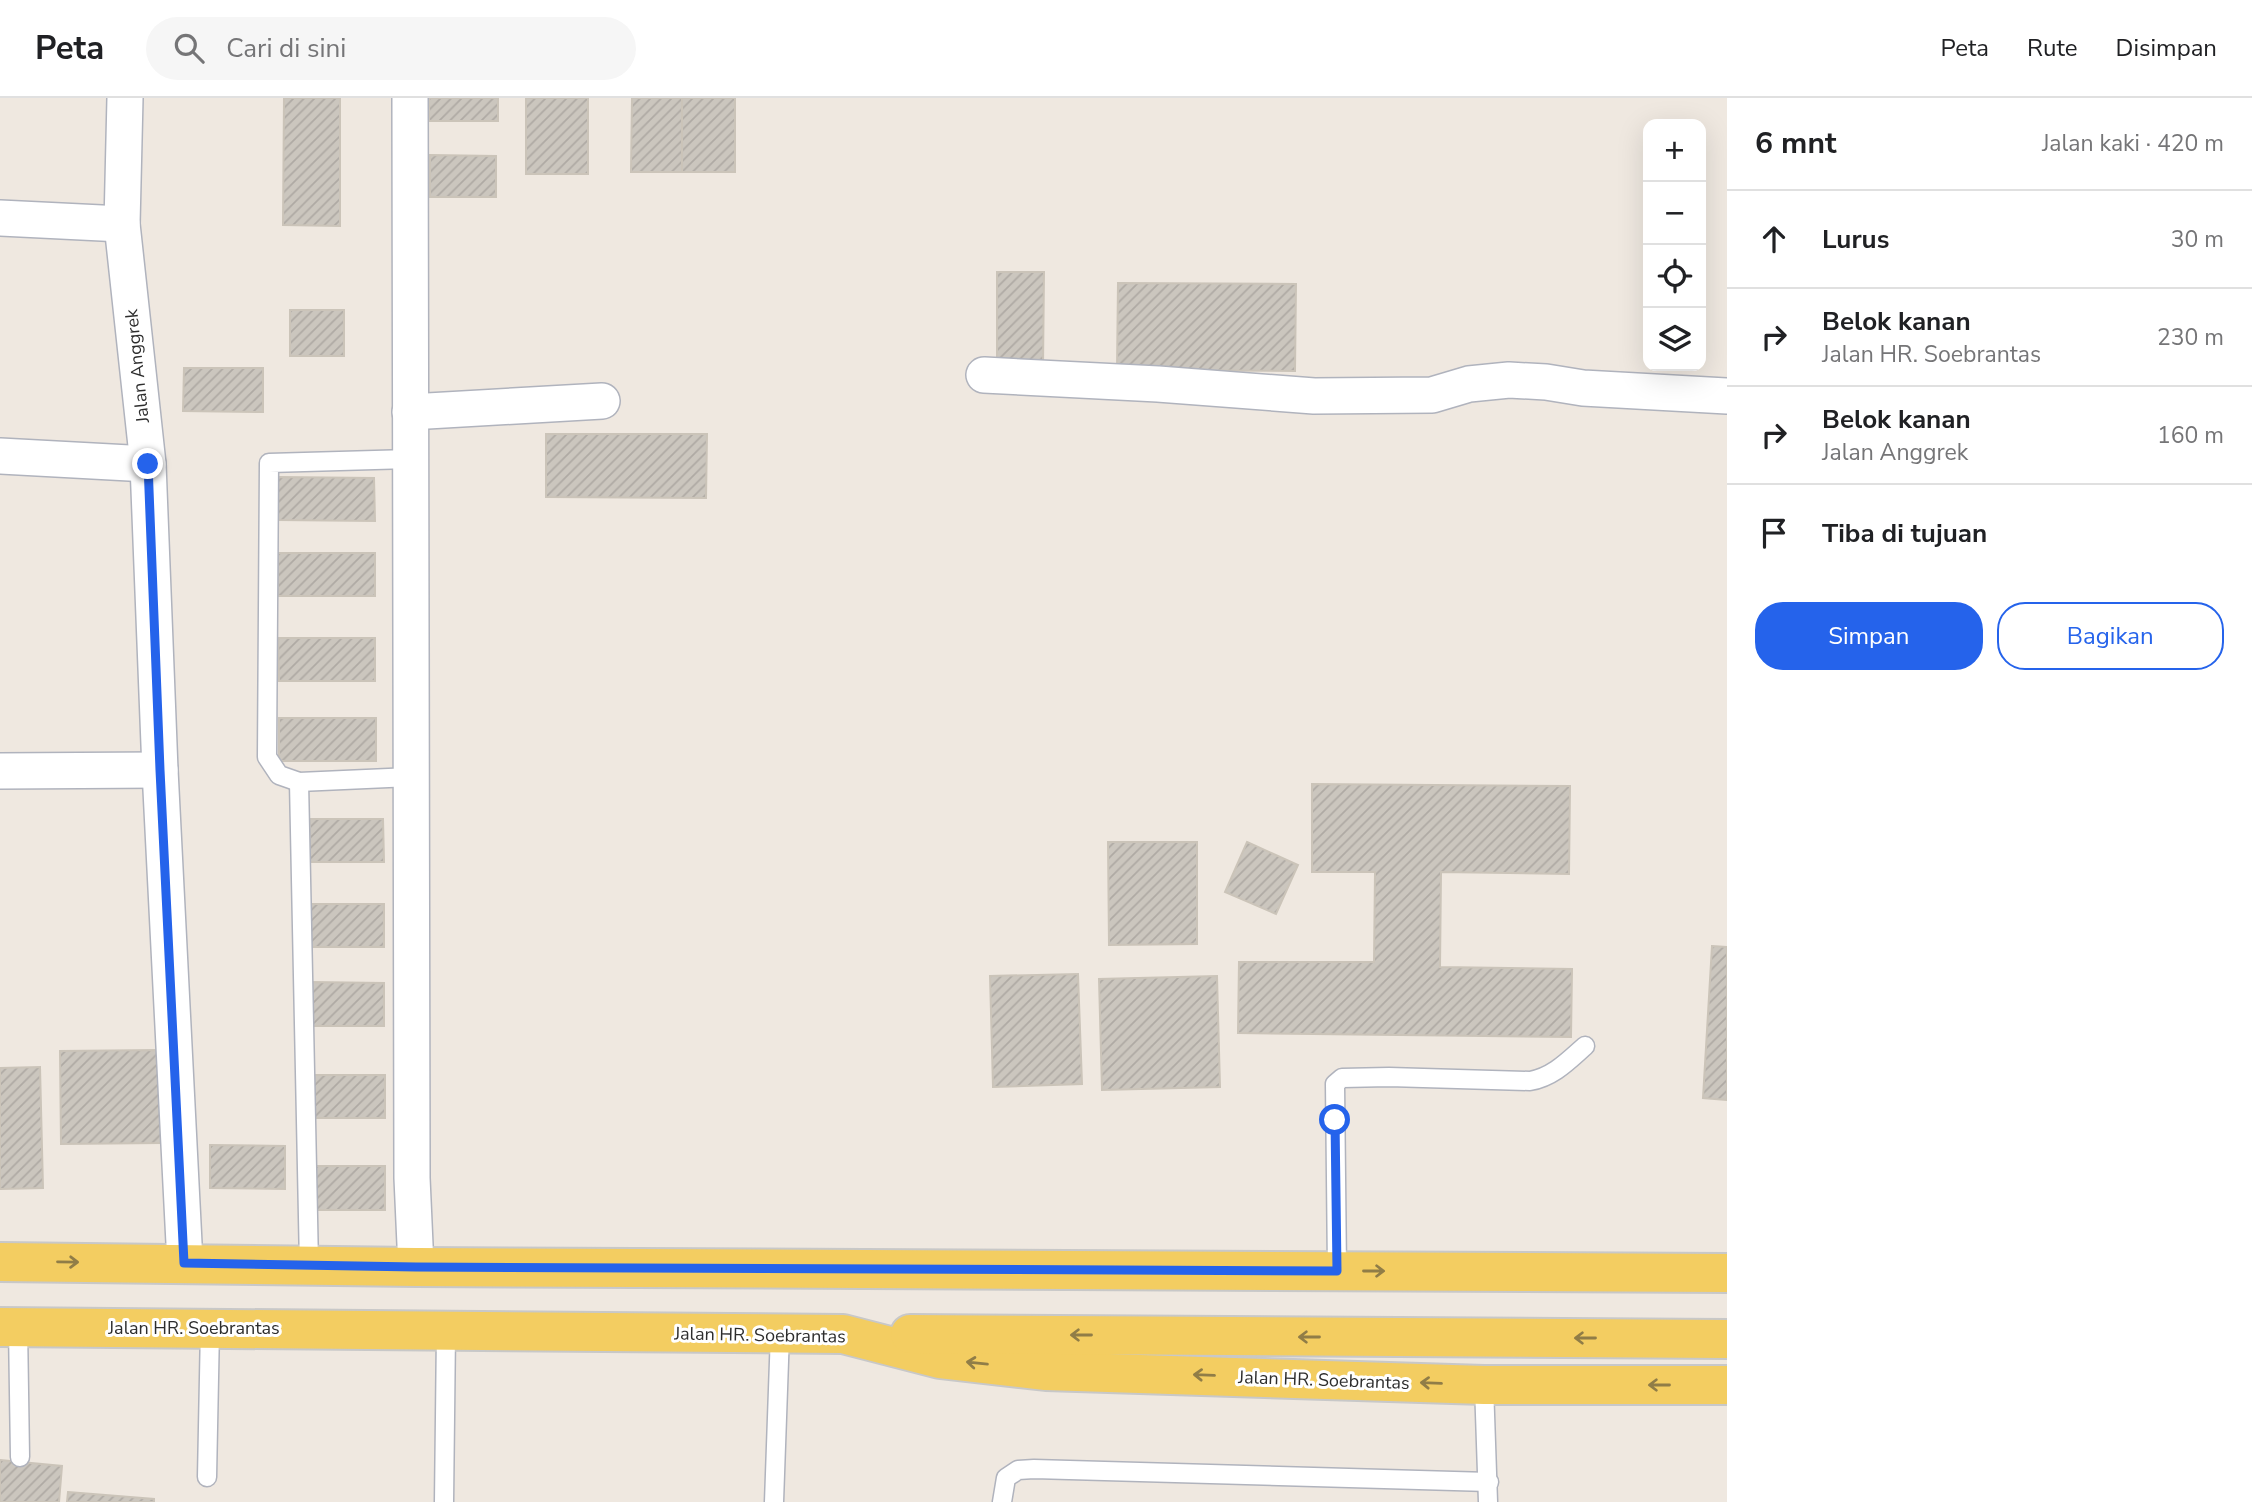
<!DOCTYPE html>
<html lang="id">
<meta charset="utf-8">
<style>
body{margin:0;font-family:"Nunito Sans",sans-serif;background:#f6f6f6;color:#202124}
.controls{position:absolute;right:21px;top:21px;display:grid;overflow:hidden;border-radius:14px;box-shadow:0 7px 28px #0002}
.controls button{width:63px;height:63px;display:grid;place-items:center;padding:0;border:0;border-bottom:2px solid #e0e0e0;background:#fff;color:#202124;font:35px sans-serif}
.stop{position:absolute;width:21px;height:21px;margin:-16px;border:5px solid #2563eb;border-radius:50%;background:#fff}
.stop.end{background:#2563eb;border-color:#fff;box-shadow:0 2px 7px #0008}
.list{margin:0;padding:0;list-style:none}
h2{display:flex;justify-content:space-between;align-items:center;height:91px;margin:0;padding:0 28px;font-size:30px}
h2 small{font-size:23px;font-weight:400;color:#757577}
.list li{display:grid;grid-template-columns:46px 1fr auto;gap:21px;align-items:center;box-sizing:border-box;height:98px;padding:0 28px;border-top:2px solid #e0e0e0}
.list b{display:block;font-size:26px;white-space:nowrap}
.list p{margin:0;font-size:23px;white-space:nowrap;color:#757577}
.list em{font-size:23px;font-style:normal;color:#757577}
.actions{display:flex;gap:14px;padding:21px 28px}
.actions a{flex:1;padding:16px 0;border:2px solid #2563eb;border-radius:28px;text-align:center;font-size:24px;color:#2563eb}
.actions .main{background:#2563eb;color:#fff}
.icon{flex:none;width:38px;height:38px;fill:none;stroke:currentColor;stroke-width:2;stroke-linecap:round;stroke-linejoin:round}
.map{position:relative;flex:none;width:1727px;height:1404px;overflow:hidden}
header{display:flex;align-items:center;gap:42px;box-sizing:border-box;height:98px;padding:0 35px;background:#fff;border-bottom:2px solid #e0e0e0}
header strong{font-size:33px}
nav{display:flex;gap:38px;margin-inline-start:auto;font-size:24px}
.search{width:490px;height:63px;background:#f6f6f6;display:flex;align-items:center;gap:18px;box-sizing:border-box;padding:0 24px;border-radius:38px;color:#757577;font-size:26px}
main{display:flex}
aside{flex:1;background:#fff}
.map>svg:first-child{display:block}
.building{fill:url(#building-hatch);stroke:#cbc4b9;stroke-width:2}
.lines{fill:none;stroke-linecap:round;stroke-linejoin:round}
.lane-casing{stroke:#b0b3bd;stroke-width:21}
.street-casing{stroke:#b0b3bd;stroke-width:38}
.primary-casing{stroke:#c8c8c8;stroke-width:42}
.lane{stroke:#fff;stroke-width:18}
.street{stroke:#fff;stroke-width:35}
.primary{stroke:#f3cd61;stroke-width:38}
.oneway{stroke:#907d47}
.route{stroke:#2563eb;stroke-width:9}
.labels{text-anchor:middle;stroke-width:6;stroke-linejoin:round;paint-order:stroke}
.street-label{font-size:18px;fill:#2d2d2d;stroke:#fff}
</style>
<header>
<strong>Peta</strong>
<div class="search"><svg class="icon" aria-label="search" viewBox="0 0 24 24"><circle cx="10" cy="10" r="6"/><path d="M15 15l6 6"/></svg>Cari di sini</div>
<nav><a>Peta</a><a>Rute</a><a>Disimpan</a></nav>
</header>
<main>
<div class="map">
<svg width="1727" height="1404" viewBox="0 0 1727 1404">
<defs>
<pattern id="building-hatch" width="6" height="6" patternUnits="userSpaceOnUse" patternTransform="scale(1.75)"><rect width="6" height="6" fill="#cbc6be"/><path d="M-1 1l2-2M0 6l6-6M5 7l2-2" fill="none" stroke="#afaaa4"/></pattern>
</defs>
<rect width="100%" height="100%" fill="#efe8e0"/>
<g class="building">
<polygon points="284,0 340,0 340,128 283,127"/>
<rect x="429" y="0" width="69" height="23"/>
<rect x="526" y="0" width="62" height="76"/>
<polygon points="632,0 682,0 682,74 631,74"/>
<rect x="682" y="0" width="53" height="74"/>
<polygon points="430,57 496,58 496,99 430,99"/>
<polygon points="997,174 1044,174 1043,270 997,270"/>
<polygon points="1118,185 1296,186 1295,273 1117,272"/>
<rect x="290" y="212" width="54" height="46"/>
<polygon points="184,270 263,270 263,314 183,313"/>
<polygon points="546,336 707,336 706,400 546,399"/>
<polygon points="278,379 374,380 375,423 278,422"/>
<rect x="278" y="455" width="97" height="43"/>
<polygon points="278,540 375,540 375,583 279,583"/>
<rect x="279" y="620" width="97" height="43"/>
<polygon points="1312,686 1570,688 1569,776 1441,774 1440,869 1572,871 1571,939 1238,935 1239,864 1374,864 1375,774 1312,774"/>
<polygon points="310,721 383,721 384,764 310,764"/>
<polygon points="1108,744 1197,744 1197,846 1109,847"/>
<polygon points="1247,744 1298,767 1276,816 1225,794"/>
<rect x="310" y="806" width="74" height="43"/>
<polygon points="1712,848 1727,849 1727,1002 1703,1000"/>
<polygon points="1078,876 1082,986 993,989 990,878"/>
<polygon points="1217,878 1220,989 1102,992 1099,881"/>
<polygon points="310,884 384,885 384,928 311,928"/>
<polygon points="160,952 161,1045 61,1046 60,953"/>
<polygon points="40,969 43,1090 0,1091 0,970"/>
<rect x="311" y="977" width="74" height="43"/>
<polygon points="210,1047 285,1048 285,1091 210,1090"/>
<rect x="311" y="1068" width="74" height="44"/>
<polygon points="0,1362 62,1368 59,1404 0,1404"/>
<polygon points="68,1394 154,1401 154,1404 67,1404"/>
</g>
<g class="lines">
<g class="lane-casing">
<g id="lane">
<polyline points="410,361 269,365 267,659 279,677 299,684 411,679"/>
<polyline points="299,684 309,1167"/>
<path d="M1337 1173 1335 986 1342 980 1389 979 1530 983C1553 979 1568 963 1585 948"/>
<polyline points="18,1229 20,1359"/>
<polyline points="1484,1287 1488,1404"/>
<polyline points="207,1379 210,1230"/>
<polyline points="444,1404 446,1233"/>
<polyline points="774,1404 780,1235"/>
<polyline points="1002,1404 1006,1380 1018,1372 1034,1371 1489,1384"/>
</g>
</g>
<g class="street-casing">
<g id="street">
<polyline points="125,0 122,126 148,366 160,672 185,1165"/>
<polyline points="410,0 412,1080 416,1169"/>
<polyline points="0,120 122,126"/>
<polyline points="984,277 1158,286 1314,298 1432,297 1469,286 1509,282 1546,284 1583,290 1727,298"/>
<polyline points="410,314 602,303"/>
<polyline points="0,358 148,366"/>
<polyline points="0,673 160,672"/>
</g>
</g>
<g class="primary-casing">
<g id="primary">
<polyline points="0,1164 416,1169 1727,1175"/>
<polyline points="0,1229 843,1236 940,1261 1046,1273 1484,1287 1727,1287"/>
<polyline points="910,1236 1727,1241"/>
</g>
</g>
<use href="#lane" class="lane"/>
<use href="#street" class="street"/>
<use href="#primary" class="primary"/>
</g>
<defs><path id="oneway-shaft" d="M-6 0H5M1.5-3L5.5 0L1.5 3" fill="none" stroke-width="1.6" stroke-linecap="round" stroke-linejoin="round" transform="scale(1.75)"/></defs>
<g class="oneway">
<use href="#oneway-shaft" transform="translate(68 1164) rotate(1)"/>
<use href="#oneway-shaft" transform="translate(1374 1173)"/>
<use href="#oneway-shaft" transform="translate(1081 1237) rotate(-180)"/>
<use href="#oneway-shaft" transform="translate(1309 1239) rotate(-180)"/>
<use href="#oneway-shaft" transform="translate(1585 1240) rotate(-180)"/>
<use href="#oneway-shaft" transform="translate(977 1265) rotate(-174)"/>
<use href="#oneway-shaft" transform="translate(1204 1277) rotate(-178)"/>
<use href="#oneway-shaft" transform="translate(1431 1285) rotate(-178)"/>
<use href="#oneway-shaft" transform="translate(1659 1287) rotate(180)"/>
</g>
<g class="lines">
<polyline class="route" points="148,366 160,672 184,1165 416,1169 1337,1173 1335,1022"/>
</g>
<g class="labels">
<g class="street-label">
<text transform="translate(137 268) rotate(-96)" y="6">Jalan Anggrek</text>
<text x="194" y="1236">Jalan HR. Soebrantas</text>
<text transform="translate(760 1237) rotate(1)" y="6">Jalan HR. Soebrantas</text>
<text transform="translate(1324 1282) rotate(2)" y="6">Jalan HR. Soebrantas</text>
</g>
</g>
</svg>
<div class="controls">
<button>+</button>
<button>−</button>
<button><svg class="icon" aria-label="locate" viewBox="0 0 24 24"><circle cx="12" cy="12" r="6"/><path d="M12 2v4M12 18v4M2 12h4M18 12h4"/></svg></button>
<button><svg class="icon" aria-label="layers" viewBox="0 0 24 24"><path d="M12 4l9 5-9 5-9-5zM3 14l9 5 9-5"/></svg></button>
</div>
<div class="stop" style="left:1335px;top:1022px"></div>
<div class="stop end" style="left:148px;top:366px"></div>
</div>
<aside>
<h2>6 mnt<small>Jalan kaki · 420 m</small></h2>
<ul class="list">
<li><svg class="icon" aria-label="ahead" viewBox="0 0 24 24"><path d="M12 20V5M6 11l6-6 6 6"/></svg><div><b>Lurus</b></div><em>30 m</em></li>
<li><svg class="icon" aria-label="right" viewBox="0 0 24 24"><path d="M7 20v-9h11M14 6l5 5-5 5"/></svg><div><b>Belok kanan</b><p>Jalan HR. Soebrantas</p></div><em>230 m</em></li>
<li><svg class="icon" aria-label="right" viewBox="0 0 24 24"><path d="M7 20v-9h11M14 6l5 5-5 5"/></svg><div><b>Belok kanan</b><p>Jalan Anggrek</p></div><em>160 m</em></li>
<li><svg class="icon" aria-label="arrive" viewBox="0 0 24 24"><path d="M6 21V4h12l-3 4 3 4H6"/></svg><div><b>Tiba di tujuan</b></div></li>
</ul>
<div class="actions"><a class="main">Simpan</a><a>Bagikan</a></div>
</aside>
</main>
